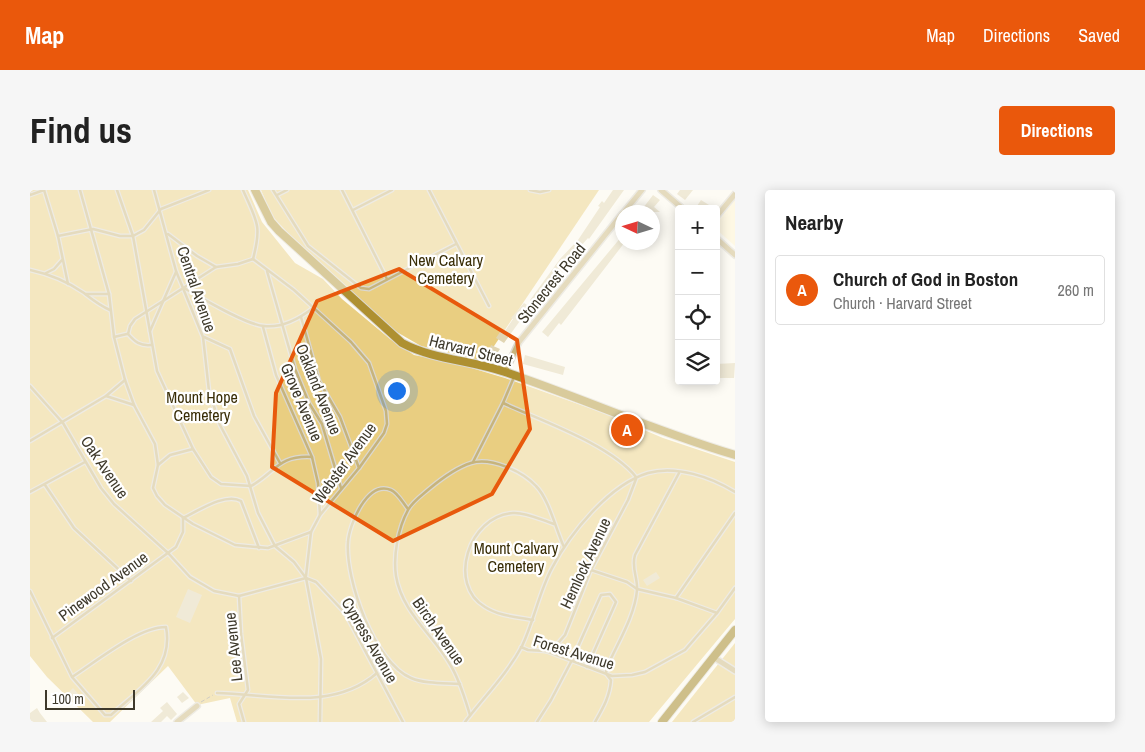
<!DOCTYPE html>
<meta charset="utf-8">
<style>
body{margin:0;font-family:"Archivo Narrow",sans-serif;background:#f6f6f6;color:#222}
.controls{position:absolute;right:15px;top:15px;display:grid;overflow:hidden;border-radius:5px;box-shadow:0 2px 12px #0003}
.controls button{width:45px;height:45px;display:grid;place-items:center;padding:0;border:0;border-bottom:1px solid #e0e0e0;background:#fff;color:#222;font:25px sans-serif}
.compass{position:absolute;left:585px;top:15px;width:45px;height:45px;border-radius:50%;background:#fff;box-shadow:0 2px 12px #0003;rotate:274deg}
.scale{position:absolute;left:15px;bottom:12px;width:90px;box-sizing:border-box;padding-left:5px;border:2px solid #3e392b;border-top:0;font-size:14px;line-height:18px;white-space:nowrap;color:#3e392b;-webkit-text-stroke:4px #fff;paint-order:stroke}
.you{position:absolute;left:366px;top:200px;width:18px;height:18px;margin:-12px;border:4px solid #fff;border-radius:50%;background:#1a73e8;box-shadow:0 0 0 8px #1a73e833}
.badge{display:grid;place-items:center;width:32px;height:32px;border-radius:50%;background:#ea580c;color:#fff;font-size:16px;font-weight:700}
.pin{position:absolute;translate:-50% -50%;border:2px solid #fff;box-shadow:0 1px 5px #0006}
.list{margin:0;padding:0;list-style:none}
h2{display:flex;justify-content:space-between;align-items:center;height:65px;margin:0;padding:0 20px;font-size:21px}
h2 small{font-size:16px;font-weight:400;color:#767676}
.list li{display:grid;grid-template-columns:32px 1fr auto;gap:15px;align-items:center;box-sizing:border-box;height:70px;margin:0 10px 10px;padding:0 10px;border:1px solid #e0e0e0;border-radius:5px}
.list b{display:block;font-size:19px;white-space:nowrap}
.list p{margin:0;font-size:16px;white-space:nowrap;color:#767676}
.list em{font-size:16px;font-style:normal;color:#767676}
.icon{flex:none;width:28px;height:28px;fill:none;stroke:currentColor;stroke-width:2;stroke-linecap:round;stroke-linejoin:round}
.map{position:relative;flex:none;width:705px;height:532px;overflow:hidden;border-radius:5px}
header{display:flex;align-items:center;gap:30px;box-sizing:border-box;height:70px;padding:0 25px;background:#ea580c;color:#fff}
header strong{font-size:24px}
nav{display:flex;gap:28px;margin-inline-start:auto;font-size:18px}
.intro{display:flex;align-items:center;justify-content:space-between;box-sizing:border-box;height:120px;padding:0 30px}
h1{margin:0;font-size:35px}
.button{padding:12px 22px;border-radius:5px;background:#ea580c;color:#fff;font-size:18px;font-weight:700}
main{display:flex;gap:30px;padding:0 30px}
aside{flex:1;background:#fff;border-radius:5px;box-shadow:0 2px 12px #0003}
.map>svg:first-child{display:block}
.built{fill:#fff3d1}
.green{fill:#e9ce81}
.building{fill:#e1d5b3}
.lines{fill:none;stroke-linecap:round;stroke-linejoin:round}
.service-casing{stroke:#dbd8d0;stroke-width:5}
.minor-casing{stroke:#dbd8d0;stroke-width:8}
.secondary-casing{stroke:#dbd8d0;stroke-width:10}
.primary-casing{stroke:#dbd8d0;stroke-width:10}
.path{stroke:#98948a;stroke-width:1;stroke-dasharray:4 2.5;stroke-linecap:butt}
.service{stroke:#c7b47c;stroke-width:2.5}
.minor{stroke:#c7b47c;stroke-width:5}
.secondary{stroke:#ae9031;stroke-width:8}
.primary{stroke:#95770b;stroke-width:8}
.marked{fill:none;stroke:#e8590c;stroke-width:4;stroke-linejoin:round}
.labels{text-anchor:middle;stroke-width:4.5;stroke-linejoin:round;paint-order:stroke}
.park-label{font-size:16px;fill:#392d06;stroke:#fff}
.street-label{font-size:16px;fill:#3e392b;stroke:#fff}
</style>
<header>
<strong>Map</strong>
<nav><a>Map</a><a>Directions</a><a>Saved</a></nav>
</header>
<div class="intro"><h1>Find us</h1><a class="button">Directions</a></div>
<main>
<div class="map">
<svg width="705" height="532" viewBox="0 0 705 532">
<rect width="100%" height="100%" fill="#fdfbf4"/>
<polygon class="built" points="705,10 705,56 686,39 686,34"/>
<g class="green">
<polygon points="0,0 218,0 232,32 265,73 293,89 312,109 360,149 384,165 428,174 475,188 579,225 633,248 705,272 705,429 619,532 207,532 200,508 167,515 138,476 80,532 63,532 17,487 0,466"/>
<polygon points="231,0 569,0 454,171 391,156 365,141 260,45 242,26"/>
<polygon points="705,453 705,532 642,532"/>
</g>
<g class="building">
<polygon points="583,0 594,0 559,49 558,48 536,73 506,114 500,110 530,69 548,50 570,17 568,16 572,11 574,13"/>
<polygon points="650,0 663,0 655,10 647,4"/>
<polygon points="623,5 630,10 624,17 630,22 610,22"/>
<polygon points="671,10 679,15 677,19 665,19"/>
<polygon points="592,46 592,52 595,52 531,135 529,133 518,147 512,142"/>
<polygon points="494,113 500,117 474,153 466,148 472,139 475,141 483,129 481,128"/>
<polygon points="461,155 470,159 464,168 457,165"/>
<polygon points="495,165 535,177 533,185 493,174"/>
<polygon points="705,173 704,188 686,188 686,174"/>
<polygon points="626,382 630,388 617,396 613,390"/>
<polygon points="158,399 172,405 160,433 146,427"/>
<polygon points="43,498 50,506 44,512 37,504"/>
<polygon points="153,502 159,508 152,513 147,507"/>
<polygon points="137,512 147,524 141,530 137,526 131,532 121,532 133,521 130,518"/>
<polygon points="7,518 10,523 17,532 2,532 0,530 0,523"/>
</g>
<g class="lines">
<g class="service-casing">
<g id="service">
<polyline points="14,0 28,46 38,94"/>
<polyline points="50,0 79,104 84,147 95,190 104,215 125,254 128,275 123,298 127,306 135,315 163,334 205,355 238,358 281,342"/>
<polyline points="87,0 103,46 127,181 163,259 181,287 191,294 221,296"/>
<polyline points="124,0 146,81 173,147 179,201 190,235 217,286 228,323 245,356 264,372 276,388 291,469 290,532"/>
<path d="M213 0C227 32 232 35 223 69"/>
<polyline points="243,0 278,56 331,98 339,99 426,54"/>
<polyline points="312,0 357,89"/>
<polyline points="399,0 459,116"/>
<polyline points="500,0 510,2 519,0"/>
<polyline points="0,5 14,0"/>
<polyline points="247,5 257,0"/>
<polyline points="323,20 362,0"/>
<polyline points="138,44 167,66 186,77"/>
<polyline points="28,46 63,39 90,46 103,46 114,40 131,19 179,0"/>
<polyline points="223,69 264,100 321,152 339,173 356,221 357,234 354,243 329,278 290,325 281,342 276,386"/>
<path d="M0 80C19 84 38 92 54 103 63 110 69 115 80 120"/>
<polyline points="237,81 265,179 279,213 292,234 311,298"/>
<polyline points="16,83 24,79 32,70"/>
<path d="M154 98C170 107 216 135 234 136 252 138 269 129 283 118"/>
<polyline points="56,104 79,104"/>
<polyline points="271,127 289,191 310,227 329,278"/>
<polyline points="233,137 246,185 282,267 288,293 290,325"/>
<polyline points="120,141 146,82"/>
<polyline points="98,144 100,136 105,129 186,77 208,74 223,69"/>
<path d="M98 144C105 152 110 156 121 155"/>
<polyline points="84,147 97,144"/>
<polyline points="174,147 200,159 224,226 250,273"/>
<polyline points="0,196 33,233 71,298 84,314 138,363 160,387 184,401 209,406 276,388"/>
<polyline points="76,206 104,215"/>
<path d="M473 213C512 231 581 255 606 287"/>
<polyline points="0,251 76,206 95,190"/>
<polyline points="443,272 473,213 484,187"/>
<polyline points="128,275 140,265 163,259"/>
<polyline points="15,295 44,338 101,391"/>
<path d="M221 296C246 282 248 265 282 267"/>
<polyline points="0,302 55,272"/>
<path d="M378 319C373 313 368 303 361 300 337 290 319 335 318 352 315 389 344 472 381 488 395 494 414 493 430 494"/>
<path d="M153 328C168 321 196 302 211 311L229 358"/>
<polyline points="561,380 597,392 607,399 646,408 687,423"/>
<polyline points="276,388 286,392 315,423 373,532"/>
<path d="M0 401 42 487 75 525H81C109 499 144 480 136 437 108 437 67 471 42 487"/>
<polyline points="209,406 211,444 218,500 209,514 214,532"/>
<polyline points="646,408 705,323"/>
<path d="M503 430C487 427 469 426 455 417 417 395 438 326 483 323 496 322 511 330 524 334"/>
<polyline points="22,448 146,357 153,342 153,328"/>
<polyline points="491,457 498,460 516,461 582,486 602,485 615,482 655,460 687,423 705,398"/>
<polyline points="516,461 529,452 535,445 561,380 598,310 606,289"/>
<path d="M576 483 577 477C587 454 605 426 607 400 608 388 601 378 605 365L649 283"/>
<path d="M187 503C240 504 303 522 347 483"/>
<path d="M440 525C435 509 430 491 421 476 404 445 372 423 366 386 363 366 368 338 378 320 382 312 392 305 399 299 411 289 425 278 441 273 461 267 492 281 506 296 519 309 526 340 534 357"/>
<path d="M435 532C454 507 477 484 492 456 504 431 509 402 522 378 540 343 579 295 618 283 646 275 681 287 705 302"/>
<polyline points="507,532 521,510 542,470 571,405 580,404 586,412 557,477"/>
<path d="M565 532C573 518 580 506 581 490L577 485"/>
<polyline points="663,532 705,507"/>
</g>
</g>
<g class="minor-casing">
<g id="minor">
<polyline points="631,0 653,19"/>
<polyline points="594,22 612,0"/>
<polyline points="686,27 705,4"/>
<polyline points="686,48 705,65"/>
<polyline points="475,182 489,152 592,24"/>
<polyline points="683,467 705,481"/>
<polyline points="147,532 167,516"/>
</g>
</g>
<g class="secondary-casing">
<path id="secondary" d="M225 0 241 32 249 41 372 153C404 170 441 170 475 182 552 208 627 242 705 265"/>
</g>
<g class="primary-casing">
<polyline id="primary" points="632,532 705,440"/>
</g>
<polyline class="path" points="171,512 183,505"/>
<use href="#service" class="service"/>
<use href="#minor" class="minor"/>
<use href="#secondary" class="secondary"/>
<use href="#primary" class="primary"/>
</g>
<path d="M0 0H705V532H0ZM369 79 487 150 500 239 462 304 363 351 242 277 246 203 287 111Z" fill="#fdfbf4" fill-opacity=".55" fill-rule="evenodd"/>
<path class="marked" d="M369 79 487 150 500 239 462 304 363 351 242 277 246 203 287 111Z"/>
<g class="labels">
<g class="park-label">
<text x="416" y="76">New Calvary<tspan x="416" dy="18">Cemetery</tspan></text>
<text x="172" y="213">Mount Hope<tspan x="172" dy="18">Cemetery</tspan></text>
<text x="486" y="364">Mount Calvary<tspan x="486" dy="18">Cemetery</tspan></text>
</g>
<g class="street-label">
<text transform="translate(521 93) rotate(-51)" y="6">Stonecrest Road</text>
<text transform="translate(167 99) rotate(71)" y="6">Central Avenue</text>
<text transform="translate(441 160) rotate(14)" y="6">Harvard Street</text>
<text transform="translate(289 199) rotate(68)" y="6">Oakland Avenue</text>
<text transform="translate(272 212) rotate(67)" y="6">Grove Avenue</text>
<text transform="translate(314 273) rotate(-54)" y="6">Webster Avenue</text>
<text transform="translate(75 277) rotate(56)" y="6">Oak Avenue</text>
<text transform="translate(555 373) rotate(-65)" y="6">Hemlock Avenue</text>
<text transform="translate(73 396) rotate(-36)" y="6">Pinewood Avenue</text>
<text transform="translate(409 441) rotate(55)" y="6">Birch Avenue</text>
<text transform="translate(340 450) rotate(60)" y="6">Cypress Avenue</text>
<text transform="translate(203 457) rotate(-96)" y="6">Lee Avenue</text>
<text transform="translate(544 462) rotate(17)" y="6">Forest Avenue</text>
</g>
</g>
</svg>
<div class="controls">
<button>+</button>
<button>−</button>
<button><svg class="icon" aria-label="locate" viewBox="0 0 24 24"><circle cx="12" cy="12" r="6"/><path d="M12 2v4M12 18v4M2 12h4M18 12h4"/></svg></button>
<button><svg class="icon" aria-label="layers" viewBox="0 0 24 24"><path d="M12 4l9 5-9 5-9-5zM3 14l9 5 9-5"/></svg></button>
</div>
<svg class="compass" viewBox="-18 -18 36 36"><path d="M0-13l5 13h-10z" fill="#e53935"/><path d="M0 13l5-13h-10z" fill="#767676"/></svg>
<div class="scale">100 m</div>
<div class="you"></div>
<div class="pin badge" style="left:597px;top:240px">A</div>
</div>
<aside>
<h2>Nearby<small></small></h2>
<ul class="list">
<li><span class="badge">A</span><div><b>Church of God in Boston</b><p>Church · Harvard Street</p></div><em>260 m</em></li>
</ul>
</aside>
</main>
